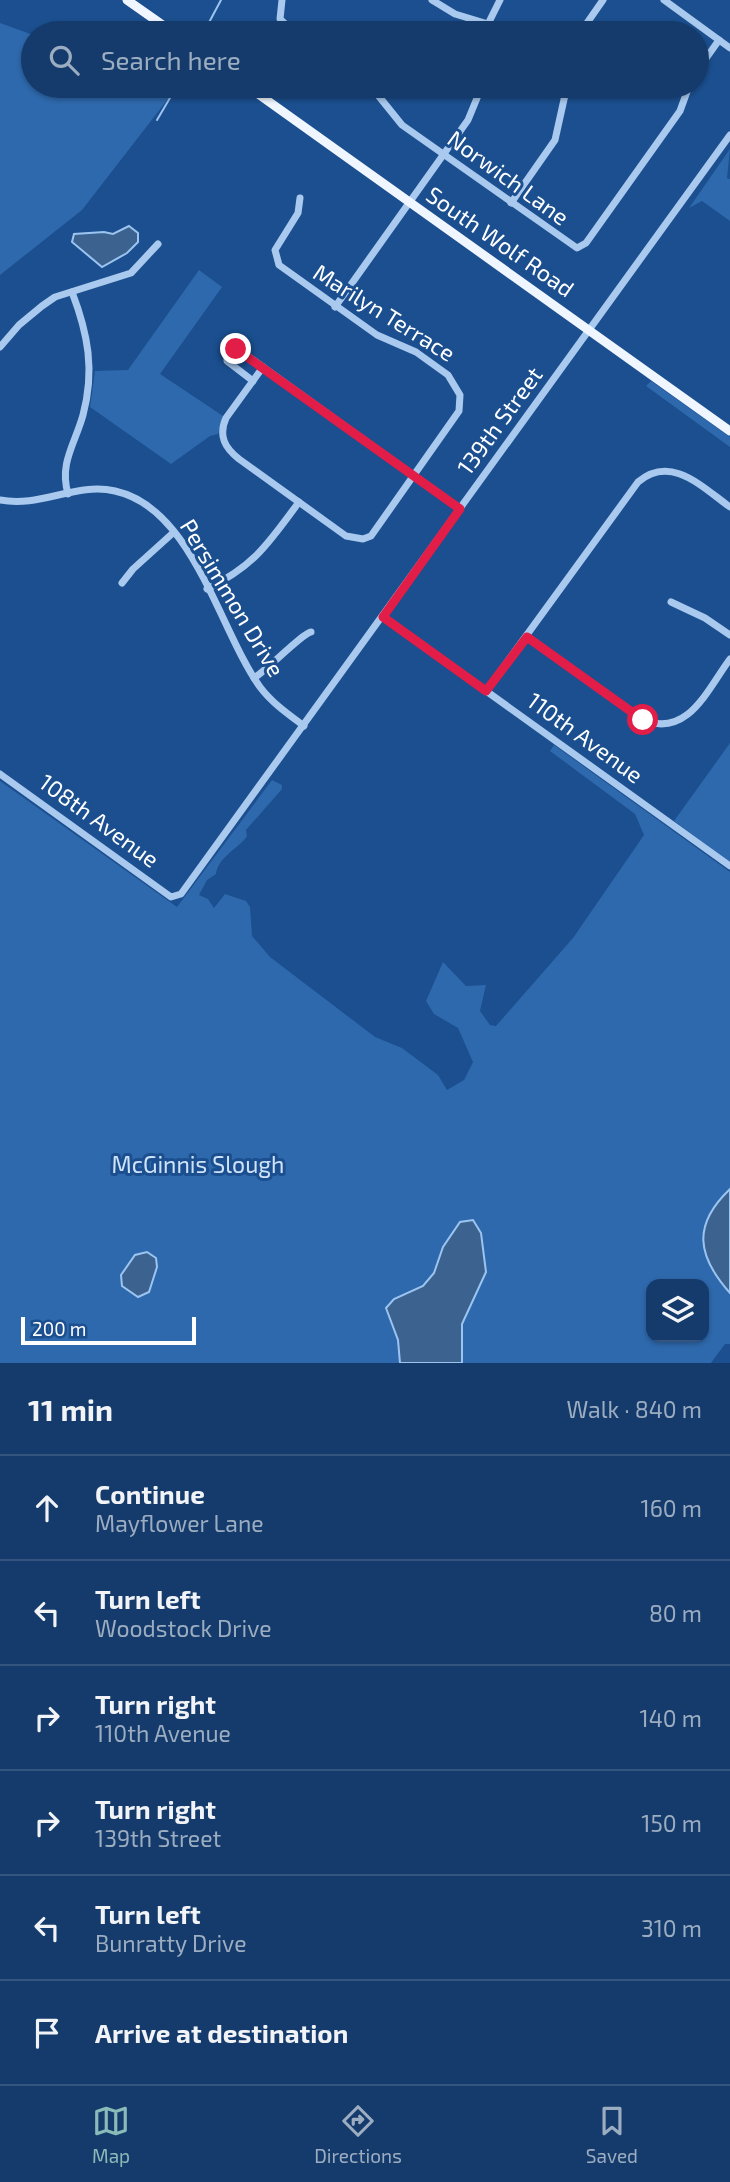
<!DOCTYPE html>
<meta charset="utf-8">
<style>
body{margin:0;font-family:"Exo 2",sans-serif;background:#214673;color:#f1f3f6}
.controls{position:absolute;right:21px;bottom:21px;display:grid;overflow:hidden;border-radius:14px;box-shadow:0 2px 5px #0004}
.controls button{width:63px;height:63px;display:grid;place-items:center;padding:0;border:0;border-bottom:2px solid #33557e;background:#143b6b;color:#f1f3f6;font:35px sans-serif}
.scale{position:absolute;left:21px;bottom:18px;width:175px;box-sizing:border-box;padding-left:7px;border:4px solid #fff;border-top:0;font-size:19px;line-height:24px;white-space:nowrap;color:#fff;-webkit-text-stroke:5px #1b4f8f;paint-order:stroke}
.stop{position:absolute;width:21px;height:21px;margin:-16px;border:5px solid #e11d48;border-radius:50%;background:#fff}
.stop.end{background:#e11d48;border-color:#fff;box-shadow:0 2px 7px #0008}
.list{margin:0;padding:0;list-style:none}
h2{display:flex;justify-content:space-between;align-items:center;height:91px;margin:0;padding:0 28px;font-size:30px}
h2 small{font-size:23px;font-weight:400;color:#9dadc1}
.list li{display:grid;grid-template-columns:46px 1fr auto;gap:21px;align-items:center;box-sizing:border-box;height:105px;padding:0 28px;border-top:2px solid #33557e}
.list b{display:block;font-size:26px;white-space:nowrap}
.list p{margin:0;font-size:23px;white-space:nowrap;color:#9dadc1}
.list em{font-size:23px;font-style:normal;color:#9dadc1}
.icon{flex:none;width:38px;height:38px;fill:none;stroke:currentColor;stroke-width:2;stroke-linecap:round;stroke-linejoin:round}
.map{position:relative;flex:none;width:730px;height:1363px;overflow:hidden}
.search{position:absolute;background:#143b6b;box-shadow:0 2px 5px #0004;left:21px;right:21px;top:21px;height:77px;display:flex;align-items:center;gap:18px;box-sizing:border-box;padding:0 24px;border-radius:38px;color:#9dadc1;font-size:26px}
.sheet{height:721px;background:#143b6b}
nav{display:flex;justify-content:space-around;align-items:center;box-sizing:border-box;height:98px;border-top:2px solid #33557e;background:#143b6b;font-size:19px;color:#9dadc1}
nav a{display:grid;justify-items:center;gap:4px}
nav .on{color:#8bbbb9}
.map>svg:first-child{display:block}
.green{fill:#2e69ad;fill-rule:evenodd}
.water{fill:#3c6290;stroke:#9cc4f0;stroke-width:2}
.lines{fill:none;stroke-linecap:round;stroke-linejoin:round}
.stream{stroke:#9cc4f0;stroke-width:2}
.minor{stroke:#a9c9ee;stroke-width:7}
.major{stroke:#f0f6ff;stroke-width:9}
.route{stroke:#e11d48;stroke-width:9}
.labels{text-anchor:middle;stroke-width:6;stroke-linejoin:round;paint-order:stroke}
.street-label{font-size:23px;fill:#fff;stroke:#1b4f8f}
.park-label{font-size:23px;fill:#cfe3fa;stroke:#1b4f8f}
</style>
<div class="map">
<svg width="730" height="1363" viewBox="0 0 730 1363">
<rect width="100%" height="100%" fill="#1b4f8f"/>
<g class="green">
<polygon points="0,23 33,35 33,86 178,86 82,210 0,275"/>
<polygon points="730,149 727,178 730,179 730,221 702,201 689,208"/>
<polygon points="199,270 222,287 160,374 223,416 218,434 210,436 171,464 90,407 95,371 128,370"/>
<polygon points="651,381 730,437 730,447 646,386"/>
<polygon points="730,743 730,862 674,821"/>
<path d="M554 745 730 872V1344H725L711 1363H0V781L177 907 272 780 282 785V789L246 830 247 836C238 849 218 857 216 874L207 880 199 895 208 899 214 908 225 894 246 901 250 907 252 936 270 957 375 1037 402 1048 438 1075 447 1090 464 1080 473 1062 458 1028 434 1014 426 1001 443 962 466 986 486 985 480 1011 490 1025 496 1026 573 938 644 835 635 814 550 751ZM651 1284H704V1337H651Z"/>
</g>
<g class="water">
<polygon points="129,226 138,233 138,242 127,253 102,267 72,242 74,234 104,232 113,234"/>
<path d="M730 1189V1293C697 1256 692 1225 730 1189Z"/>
<polygon points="473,1220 481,1233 486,1272 462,1324 462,1363 400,1363 398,1340 386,1308 394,1299 423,1286 434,1273 443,1247 460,1222"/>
<polygon points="147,1252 156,1258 157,1267 149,1292 138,1297 122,1286 121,1275 135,1255"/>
</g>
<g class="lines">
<g class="stream">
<polyline points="205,30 221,0"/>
<polyline points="157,120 177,86"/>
</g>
<g class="minor">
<polyline points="282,0 280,19 295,33"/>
<polyline points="432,0 455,14 488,24"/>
<polyline points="664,0 730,48"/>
<polyline points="487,33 488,24 500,0"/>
<polyline points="580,33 603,0"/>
<polyline points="697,71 719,40"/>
<polyline points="366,86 377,94 402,125 577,248 586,243 680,111 689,86"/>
<polyline points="511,203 555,140 567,86"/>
<polyline points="335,307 468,120 482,86"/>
<polyline points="0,347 19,325 42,306 55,297 131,273 158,244"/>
<path d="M263 367 226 418C218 436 225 448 239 459L346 536 363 539 371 536 459 411 460 395 448 375 416 352 377 335 279 265 275 250 298 213 300 198"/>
<polyline points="253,381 227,361 227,351 236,349 242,352 460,509"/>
<path d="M68 494C59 463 75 444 83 415 95 370 88 334 72 292"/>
<path d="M0 500C40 508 76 482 115 491 193 508 219 630 260 687 272 703 288 714 304 726"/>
<polyline points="122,583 133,569 174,532"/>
<path d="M207 589C255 565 268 544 299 502"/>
<polyline points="671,602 705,618 730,635"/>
<polyline points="383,617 730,866"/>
<path d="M527 637 643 720C688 738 707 690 730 659"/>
<path d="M254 678C268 669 303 633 311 632"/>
<path d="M486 691 638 482C671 454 702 487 730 507"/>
<polyline points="0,774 171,897 181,894 730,135"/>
</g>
<g class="major">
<polyline points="127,0 174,33"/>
<polyline points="247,86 730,431"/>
</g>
</g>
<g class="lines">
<polyline class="route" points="236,349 460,509 383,617 486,691 527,637 643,720"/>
</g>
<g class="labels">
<g class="street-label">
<text transform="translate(508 178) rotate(36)" y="8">Norwich Lane</text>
<text transform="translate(500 242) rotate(35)" y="8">South Wolf Road</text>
<text transform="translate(384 313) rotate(32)" y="8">Marilyn Terrace</text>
<text transform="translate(500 421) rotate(-54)" y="8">139th Street</text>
<text transform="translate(232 598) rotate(59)" y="8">Persimmon Drive</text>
<text transform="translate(585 738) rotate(36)" y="8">110th Avenue</text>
<text transform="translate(99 821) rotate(36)" y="8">108th Avenue</text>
</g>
<g class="park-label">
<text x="198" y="1173">McGinnis Slough</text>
</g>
</g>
</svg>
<div class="controls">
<button><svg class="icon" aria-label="layers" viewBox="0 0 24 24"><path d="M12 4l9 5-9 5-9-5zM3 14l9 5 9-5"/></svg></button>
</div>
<div class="scale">200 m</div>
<div class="stop" style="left:643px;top:720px"></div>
<div class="stop end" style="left:236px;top:349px"></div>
<div class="search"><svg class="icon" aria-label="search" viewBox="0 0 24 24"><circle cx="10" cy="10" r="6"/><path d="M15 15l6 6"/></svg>Search here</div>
</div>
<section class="sheet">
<h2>11 min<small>Walk · 840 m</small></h2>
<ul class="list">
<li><svg class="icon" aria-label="ahead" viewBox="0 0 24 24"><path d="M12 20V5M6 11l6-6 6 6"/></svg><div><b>Continue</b><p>Mayflower Lane</p></div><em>160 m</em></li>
<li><svg class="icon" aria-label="left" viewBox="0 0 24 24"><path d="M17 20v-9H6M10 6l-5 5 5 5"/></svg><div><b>Turn left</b><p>Woodstock Drive</p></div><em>80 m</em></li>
<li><svg class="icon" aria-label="right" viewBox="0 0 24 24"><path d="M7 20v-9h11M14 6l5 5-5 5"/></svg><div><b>Turn right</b><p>110th Avenue</p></div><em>140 m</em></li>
<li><svg class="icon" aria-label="right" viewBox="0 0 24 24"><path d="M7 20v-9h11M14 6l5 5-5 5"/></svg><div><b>Turn right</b><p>139th Street</p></div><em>150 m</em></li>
<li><svg class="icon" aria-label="left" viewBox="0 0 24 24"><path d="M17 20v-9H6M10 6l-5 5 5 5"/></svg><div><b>Turn left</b><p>Bunratty Drive</p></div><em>310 m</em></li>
<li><svg class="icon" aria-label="arrive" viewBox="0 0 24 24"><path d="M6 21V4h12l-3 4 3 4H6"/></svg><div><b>Arrive at destination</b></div></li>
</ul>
</section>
<nav>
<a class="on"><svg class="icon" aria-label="map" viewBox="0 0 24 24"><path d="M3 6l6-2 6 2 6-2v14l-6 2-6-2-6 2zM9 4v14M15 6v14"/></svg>Map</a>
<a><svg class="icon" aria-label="directions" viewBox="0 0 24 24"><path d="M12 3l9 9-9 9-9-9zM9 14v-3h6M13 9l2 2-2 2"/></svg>Directions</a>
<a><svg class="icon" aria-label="saved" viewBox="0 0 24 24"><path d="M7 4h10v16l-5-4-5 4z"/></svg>Saved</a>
</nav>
